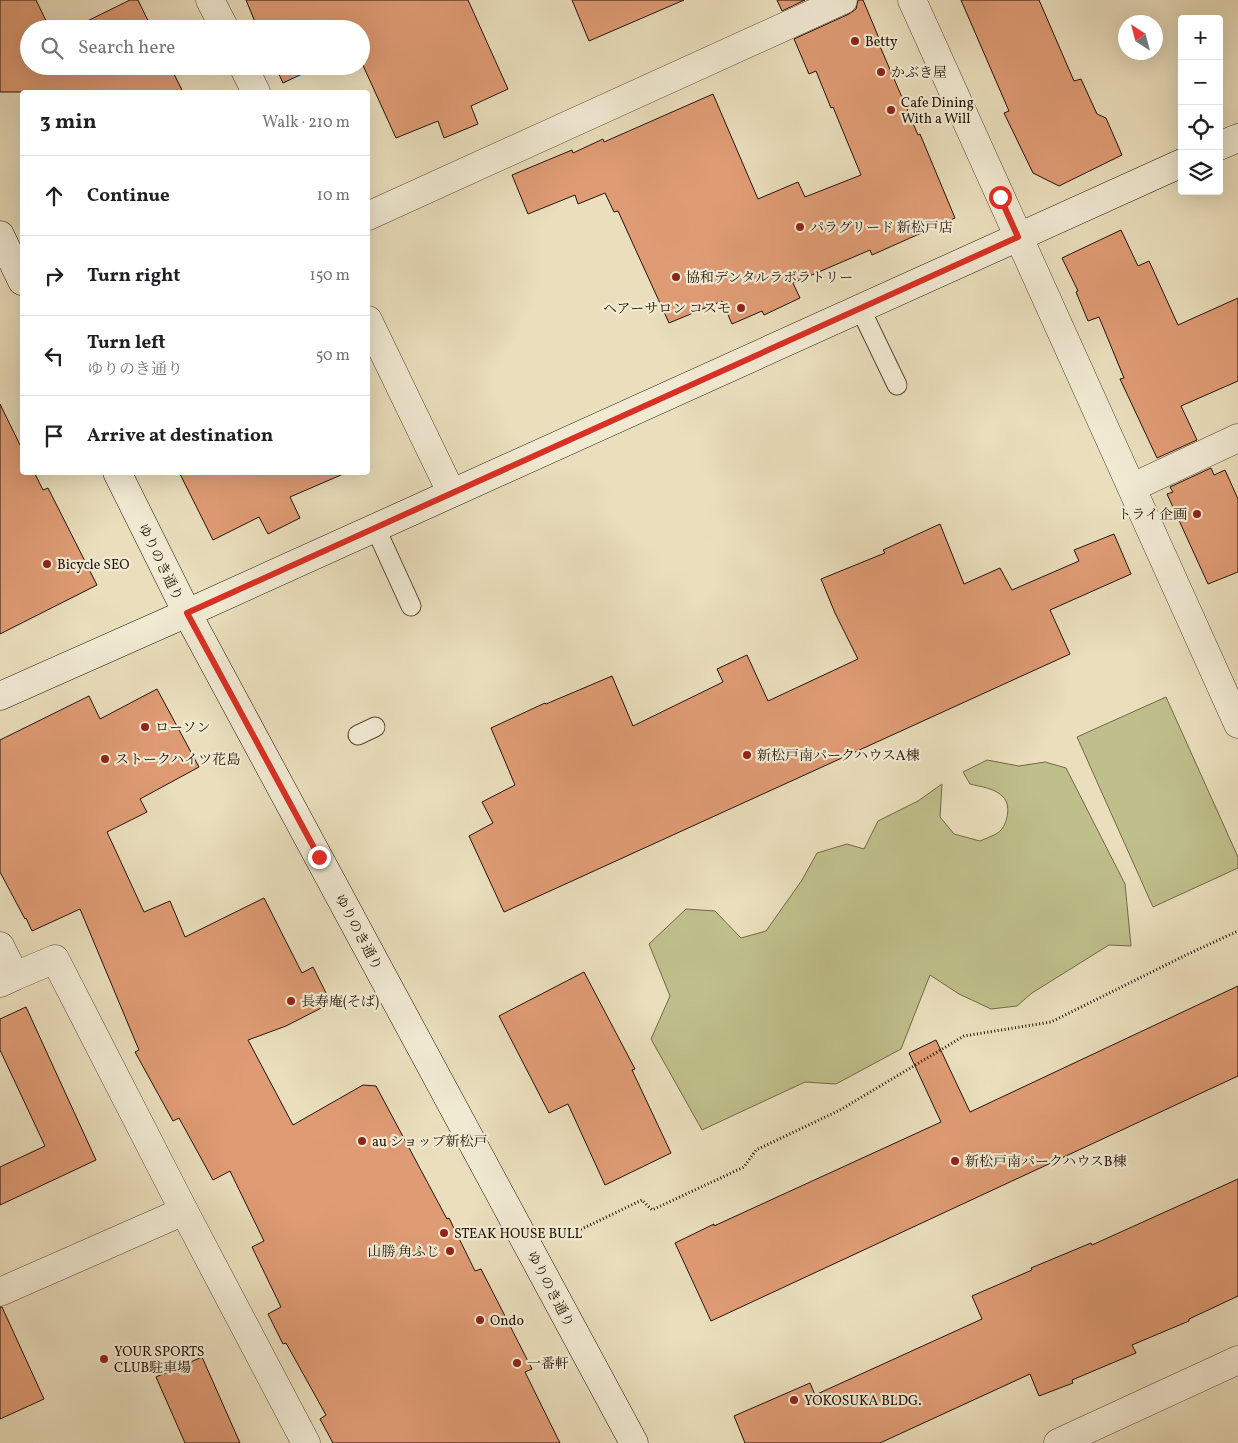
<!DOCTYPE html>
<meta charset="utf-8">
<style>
body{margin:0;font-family:Vollkorn,"Noto Serif JP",serif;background:#f6f6f6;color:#202124}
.controls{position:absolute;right:15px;top:15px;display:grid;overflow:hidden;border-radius:5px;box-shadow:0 5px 20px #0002}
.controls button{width:45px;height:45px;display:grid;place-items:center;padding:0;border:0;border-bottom:1px solid #e0e0e0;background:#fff;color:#202124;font:25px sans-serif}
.compass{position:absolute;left:1118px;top:15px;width:45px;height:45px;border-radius:50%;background:#fff;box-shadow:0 5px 20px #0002;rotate:324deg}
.stop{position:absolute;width:15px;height:15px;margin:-11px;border:4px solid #d93025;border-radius:50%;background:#fff}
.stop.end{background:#d93025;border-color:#fff;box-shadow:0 1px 5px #0008}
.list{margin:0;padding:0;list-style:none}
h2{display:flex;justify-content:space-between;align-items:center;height:65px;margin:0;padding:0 20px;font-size:21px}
h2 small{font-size:16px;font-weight:400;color:#757577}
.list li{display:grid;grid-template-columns:32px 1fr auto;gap:15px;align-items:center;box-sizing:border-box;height:80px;padding:0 20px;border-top:1px solid #e0e0e0}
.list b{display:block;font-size:19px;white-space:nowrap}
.list p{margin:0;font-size:16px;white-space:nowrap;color:#757577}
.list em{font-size:16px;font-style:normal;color:#757577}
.icon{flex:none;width:28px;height:28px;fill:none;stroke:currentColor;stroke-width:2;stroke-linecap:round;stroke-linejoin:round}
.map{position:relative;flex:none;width:1238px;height:1443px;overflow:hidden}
.search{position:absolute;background:#fff;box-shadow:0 5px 20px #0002;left:20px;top:20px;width:350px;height:55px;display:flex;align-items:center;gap:12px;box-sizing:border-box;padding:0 18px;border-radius:28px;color:#757577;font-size:19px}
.panel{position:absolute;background:#fff;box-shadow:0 5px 20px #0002;left:20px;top:90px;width:350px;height:385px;border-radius:5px}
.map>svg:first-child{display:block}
.green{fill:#bfbf8b;stroke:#716948}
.building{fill:#df9b74;stroke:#231306}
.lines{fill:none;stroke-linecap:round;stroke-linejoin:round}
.lane-casing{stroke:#554634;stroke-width:21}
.street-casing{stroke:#554634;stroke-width:29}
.secondary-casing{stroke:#231306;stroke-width:29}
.path{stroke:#231306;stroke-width:3;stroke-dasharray:1 2.5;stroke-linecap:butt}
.lane{stroke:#f1ead3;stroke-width:19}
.street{stroke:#f1ead3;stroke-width:28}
.secondary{stroke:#f1ead3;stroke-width:28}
.route{stroke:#d93025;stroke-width:6}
.poi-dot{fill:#8f2418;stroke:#f1ead3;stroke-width:2}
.labels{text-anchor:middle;stroke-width:4.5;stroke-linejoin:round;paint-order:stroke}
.poi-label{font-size:14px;fill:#231306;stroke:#f1ead3;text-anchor:start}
.street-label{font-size:14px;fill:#231306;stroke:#f1ead3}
</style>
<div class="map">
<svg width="1238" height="1443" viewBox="0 0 1238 1443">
<rect width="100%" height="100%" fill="#eadebc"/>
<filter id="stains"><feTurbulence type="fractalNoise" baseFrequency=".004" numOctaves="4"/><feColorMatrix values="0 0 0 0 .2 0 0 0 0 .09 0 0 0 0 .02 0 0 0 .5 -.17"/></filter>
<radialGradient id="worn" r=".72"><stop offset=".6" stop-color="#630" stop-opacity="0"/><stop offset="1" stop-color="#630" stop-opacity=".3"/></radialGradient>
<g class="green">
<polygon points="1166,697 1238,857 1238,868 1153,907 1077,737"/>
<path d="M987 760 1019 766 1045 762 1066 768 1125 884 1131 946 1109 945 1032 993 1017 1006 991 1009 959 994 930 975 901 1049 836 1084 805 1082 702 1130 651 1039 670 996 649 944 686 909 715 911 741 938 766 931 802 880 817 853 847 844 864 849 878 821 918 801 942 784 940 817 954 834 980 841C986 838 997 835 1001 830 1008 822 1011 804 1003 797 995 788 981 787 970 784L963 772Z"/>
</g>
<g class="building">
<polygon points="0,0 36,0 50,29 29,29 29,66 170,66 183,92 0,92"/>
<polygon points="130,0 138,0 152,29 71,29"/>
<polygon points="246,0 468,0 508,89 471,106 478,124 444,138 438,121 396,138 361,61 361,29 258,29"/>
<polygon points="572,0 684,0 589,41"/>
<polygon points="777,0 805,0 782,11"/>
<polygon points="858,0 863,0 881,43 879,44 901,95 918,135 920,134 955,218 872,255 870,250 793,283 800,298 764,315 762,311 732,324 722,301 669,323 618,211 614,212 605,193 578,204 575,195 528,214 512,175 572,150 573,153 603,139 604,142 713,94 758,199 798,182 805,197 861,175 833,107 831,108 816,71 809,74 794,39 849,14 856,9"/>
<polygon points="961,0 1039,0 1074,81 1081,79 1097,114 1106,118 1122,155 1059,186 1033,173 1004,113 1009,111"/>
<polygon points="275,66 319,66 283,83"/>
<polygon points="1121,230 1138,266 1149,261 1178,325 1238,298 1238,381 1181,406 1197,440 1157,458 1120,379 1124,378 1099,317 1088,321 1076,292 1078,291 1062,258"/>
<polygon points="0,404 22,449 22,472 34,472 43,490 48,488 97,585 0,634"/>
<polygon points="1211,468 1214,475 1225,470 1238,499 1238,572 1208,584 1167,494 1173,492 1170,487"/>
<polygon points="179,472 348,472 290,497 300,518 268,534 259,517 213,540"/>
<polygon points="940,524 964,584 1000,568 1012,590 1079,561 1074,550 1114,534 1131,574 1050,610 1070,654 504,912 469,836 493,823 482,802 515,785 491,728 545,703 546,704 612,676 633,726 723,682 717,669 747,655 768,701 858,659 835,613 821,579 885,553 883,550"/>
<polygon points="157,689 199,767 140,799 147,812 107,832 144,912 170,901 185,937 264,898 302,973 313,967 331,1003 286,1026 248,1040 293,1125 363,1085 376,1086 447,1219 449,1218 475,1271 481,1269 532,1369 525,1372 560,1443 333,1443 320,1419 326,1415 286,1343 283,1344 268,1314 281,1307 252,1247 264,1241 230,1171 213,1180 179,1118 173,1121 135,1052 139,1050 80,909 32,931 26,918 25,919 0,872 0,740 89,696 100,719"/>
<polygon points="584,972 635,1069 632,1070 671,1153 605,1185 568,1104 549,1113 499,1016"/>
<polygon points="1238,986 1238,1076 711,1321 675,1243 714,1224 714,1226 941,1122 909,1053 936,1040 970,1112"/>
<polygon points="26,1007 96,1160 0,1205 0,1167 45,1146 0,1050 0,1019"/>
<polygon points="1238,1179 1238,1296 1189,1319 1189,1321 1132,1345 1136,1353 1072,1380 1073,1383 1039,1396 1030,1374 880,1443 745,1443 734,1416 810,1383 815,1395 982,1319 972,1296 1032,1270 1031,1268 1091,1243 1092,1245"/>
<polygon points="0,1307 2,1307 44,1399 0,1419"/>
<polygon points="202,1357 240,1443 185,1443 156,1377"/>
</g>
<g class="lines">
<g class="lane-casing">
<g id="lane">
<polyline points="860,308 897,385"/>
<polyline points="375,527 411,606"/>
<polyline points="358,735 375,727"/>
</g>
</g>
<g class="street-casing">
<g id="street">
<polyline points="210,0 225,29"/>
<path d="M912 0C1019 242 1131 482 1238 724"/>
<polyline points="243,66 256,92"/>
<polyline points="368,216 843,0"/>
<polyline points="368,320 451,492"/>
<polyline points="1133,487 1238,438"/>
<polyline points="0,946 15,976 0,983"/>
<polyline points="15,976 55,959 184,1211 306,1443"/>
<polyline points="0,1292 184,1211"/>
<polyline points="1058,1443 1238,1360"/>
</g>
</g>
<g class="secondary-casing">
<g id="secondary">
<polyline points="1219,146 1238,138"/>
<polyline points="0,235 22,281"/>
<polyline points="117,472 187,613 634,1443"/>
<polyline points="0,696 187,613 1182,163"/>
</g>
</g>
<polyline class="path" points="565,1237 642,1200 652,1210 744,1167 756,1150 840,1110 964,1036 1051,1022 1186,955 1238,931"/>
<use href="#lane" class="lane"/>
<use href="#street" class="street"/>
<use href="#secondary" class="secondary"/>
</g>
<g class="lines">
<polyline class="route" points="319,857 187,613 1018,237 1000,197"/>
</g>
<g class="poi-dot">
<circle cx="855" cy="41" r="5"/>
<circle cx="881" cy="72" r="5"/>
<circle cx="891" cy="110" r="5"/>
<circle cx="800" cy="227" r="5"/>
<circle cx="676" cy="277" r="5"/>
<circle cx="741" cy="308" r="5"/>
<circle cx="1197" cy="514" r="5"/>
<circle cx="47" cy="564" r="5"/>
<circle cx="145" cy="727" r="5"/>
<circle cx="747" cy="755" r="5"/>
<circle cx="105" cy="759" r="5"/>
<circle cx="291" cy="1001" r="5"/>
<circle cx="362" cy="1141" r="5"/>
<circle cx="955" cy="1161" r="5"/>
<circle cx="444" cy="1233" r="5"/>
<circle cx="450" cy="1251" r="5"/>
<circle cx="480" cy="1320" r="5"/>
<circle cx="104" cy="1359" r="5"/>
<circle cx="517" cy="1363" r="5"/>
<circle cx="794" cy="1400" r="5"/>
</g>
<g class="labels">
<g class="poi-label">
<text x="865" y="46">Betty</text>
<text x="891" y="77">かぶき屋</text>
<text x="901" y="107">Cafe Dining<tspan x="901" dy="16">With a Will</tspan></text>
<text x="810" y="232">パラグリード 新松戸店</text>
<text x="686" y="282">協和デンタルラボラトリー</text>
<text x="731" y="313" text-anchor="end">ヘアーサロン コスモ</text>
<text x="1187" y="519" text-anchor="end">トライ企画</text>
<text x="57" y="569">Bicycle SEO</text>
<text x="155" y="732">ローソン</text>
<text x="757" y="760">新松戸南パークハウスA棟</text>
<text x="115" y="764">ストークハイツ花島</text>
<text x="301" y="1006">長寿庵(そば)</text>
<text x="372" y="1146">au ショップ新松戸</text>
<text x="965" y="1166">新松戸南パークハウスB棟</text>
<text x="454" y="1238">STEAK HOUSE BULL</text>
<text x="440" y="1256" text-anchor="end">山勝 角ふじ</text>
<text x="490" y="1325">Ondo</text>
<text x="114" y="1356">YOUR SPORTS<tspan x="114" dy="16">CLUB駐車場</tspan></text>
<text x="527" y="1368">一番軒</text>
<text x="804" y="1405">YOKOSUKA BLDG.</text>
</g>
<g class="street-label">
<text transform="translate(161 562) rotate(64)" y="5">ゆりのき通り</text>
<text transform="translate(359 932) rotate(62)" y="5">ゆりのき通り</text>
<text transform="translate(551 1289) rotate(62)" y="5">ゆりのき通り</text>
</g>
</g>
<rect width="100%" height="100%" filter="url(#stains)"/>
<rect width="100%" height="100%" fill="url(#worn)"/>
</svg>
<div class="controls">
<button>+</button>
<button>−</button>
<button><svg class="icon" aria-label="locate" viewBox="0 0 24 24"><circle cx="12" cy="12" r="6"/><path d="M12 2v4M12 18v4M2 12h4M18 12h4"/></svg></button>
<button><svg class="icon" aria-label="layers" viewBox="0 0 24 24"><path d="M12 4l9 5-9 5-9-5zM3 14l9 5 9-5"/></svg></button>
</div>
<svg class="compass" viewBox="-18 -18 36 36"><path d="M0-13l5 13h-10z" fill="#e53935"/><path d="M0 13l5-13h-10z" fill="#757577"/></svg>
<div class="stop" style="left:1000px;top:197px"></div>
<div class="stop end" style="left:319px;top:857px"></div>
<div class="search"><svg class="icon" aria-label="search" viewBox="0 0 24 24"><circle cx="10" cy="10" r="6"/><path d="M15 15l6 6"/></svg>Search here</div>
<section class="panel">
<h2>3 min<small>Walk · 210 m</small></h2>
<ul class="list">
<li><svg class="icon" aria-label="ahead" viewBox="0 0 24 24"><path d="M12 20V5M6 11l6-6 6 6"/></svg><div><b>Continue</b></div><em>10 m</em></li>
<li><svg class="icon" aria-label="right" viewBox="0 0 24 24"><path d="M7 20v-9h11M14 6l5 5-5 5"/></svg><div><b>Turn right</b></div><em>150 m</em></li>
<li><svg class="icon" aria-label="left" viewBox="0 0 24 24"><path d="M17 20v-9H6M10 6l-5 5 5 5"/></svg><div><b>Turn left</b><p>ゆりのき通り</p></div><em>50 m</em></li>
<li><svg class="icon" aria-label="arrive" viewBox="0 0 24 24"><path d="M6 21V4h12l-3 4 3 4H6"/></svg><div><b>Arrive at destination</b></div></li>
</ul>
</section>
</div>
